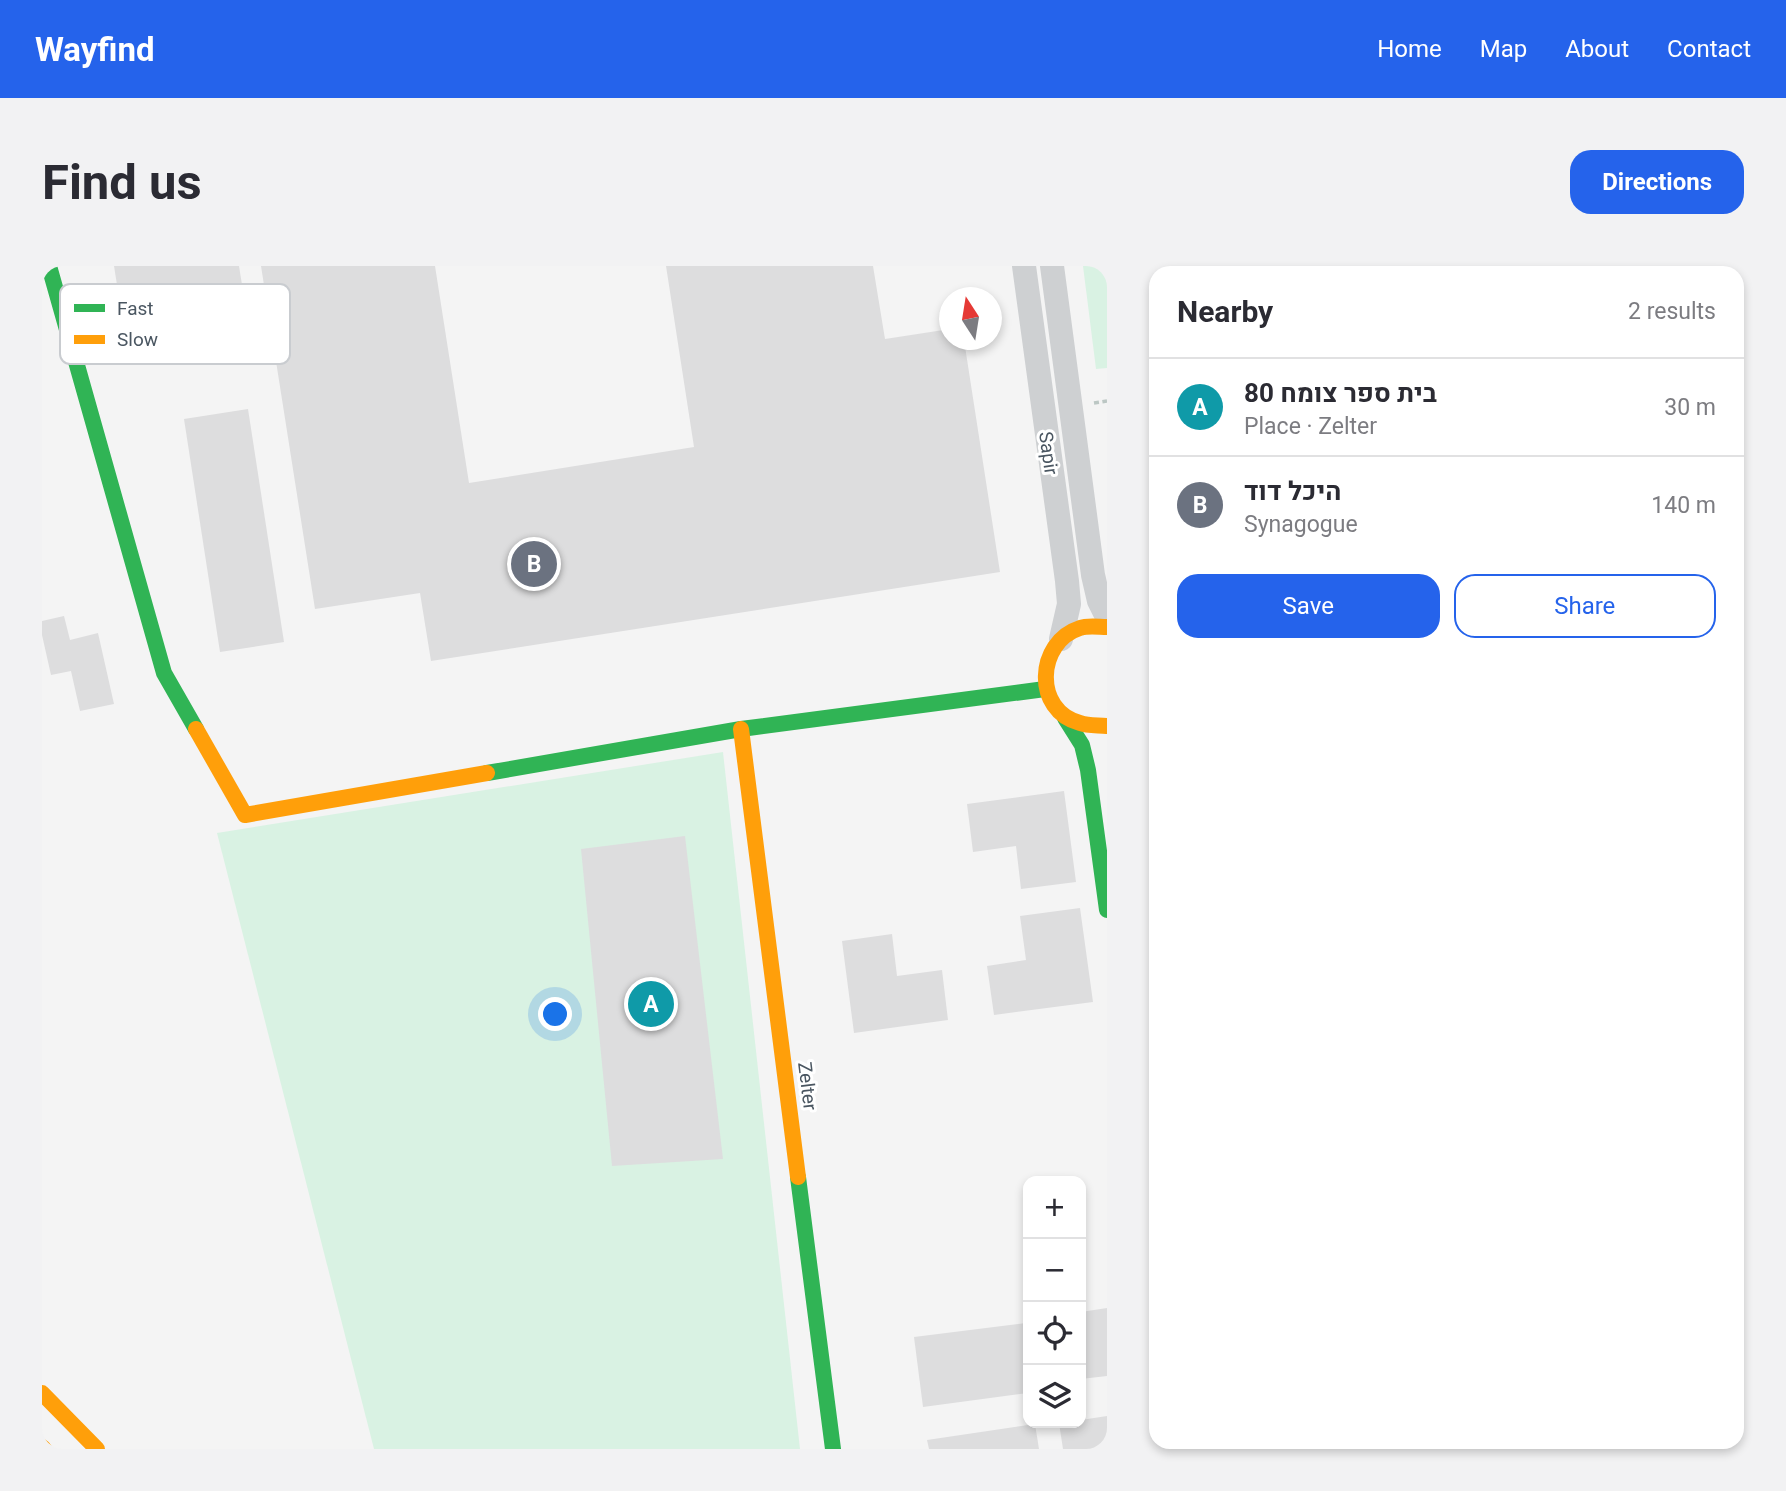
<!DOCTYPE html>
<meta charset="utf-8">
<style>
body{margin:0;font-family:Roboto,Heebo,sans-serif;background:#f2f2f3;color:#2b2b33}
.controls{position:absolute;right:21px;bottom:21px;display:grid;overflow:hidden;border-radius:14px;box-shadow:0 4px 10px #0003}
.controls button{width:63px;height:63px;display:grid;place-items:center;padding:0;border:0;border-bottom:2px solid #e1e1e2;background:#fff;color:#2b2b33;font:35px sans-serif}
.compass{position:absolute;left:897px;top:21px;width:63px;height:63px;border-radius:50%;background:#fff;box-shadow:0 4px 10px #0003;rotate:348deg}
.you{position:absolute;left:514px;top:749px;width:24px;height:24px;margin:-18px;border:5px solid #fff;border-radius:50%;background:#1a73e8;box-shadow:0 0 0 10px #1a73e833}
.badge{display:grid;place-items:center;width:46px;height:46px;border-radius:50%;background:#2563eb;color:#fff;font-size:23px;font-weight:700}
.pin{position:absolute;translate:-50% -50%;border:4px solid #fff;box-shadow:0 2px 7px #0006}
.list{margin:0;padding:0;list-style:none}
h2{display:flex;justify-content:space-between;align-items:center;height:91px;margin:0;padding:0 28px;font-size:30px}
h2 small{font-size:23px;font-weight:400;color:#7c7c81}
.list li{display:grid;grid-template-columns:46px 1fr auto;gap:21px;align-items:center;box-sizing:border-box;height:98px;padding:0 28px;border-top:2px solid #e1e1e2}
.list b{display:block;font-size:26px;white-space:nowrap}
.list p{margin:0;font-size:23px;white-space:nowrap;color:#7c7c81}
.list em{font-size:23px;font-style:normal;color:#7c7c81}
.actions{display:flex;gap:14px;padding:21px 28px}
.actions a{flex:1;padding:16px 0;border:2px solid #2563eb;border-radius:21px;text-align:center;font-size:24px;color:#2563eb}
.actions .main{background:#2563eb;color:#fff}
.icon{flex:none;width:38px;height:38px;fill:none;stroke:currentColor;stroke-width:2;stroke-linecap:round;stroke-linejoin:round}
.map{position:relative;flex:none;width:1065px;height:1183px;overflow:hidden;border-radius:21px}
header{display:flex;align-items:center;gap:42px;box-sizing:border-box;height:98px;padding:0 35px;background:#2563eb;color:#fff}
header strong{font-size:33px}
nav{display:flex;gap:38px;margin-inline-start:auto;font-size:24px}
.intro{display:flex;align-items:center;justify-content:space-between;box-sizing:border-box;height:168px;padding:0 42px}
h1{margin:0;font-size:49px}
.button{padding:18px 32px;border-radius:21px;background:#2563eb;color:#fff;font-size:24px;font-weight:700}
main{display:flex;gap:42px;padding:0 42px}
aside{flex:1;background:#fff;border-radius:21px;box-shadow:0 4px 10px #0003}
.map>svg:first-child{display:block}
.green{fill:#d9f2e3}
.building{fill:#ddddde}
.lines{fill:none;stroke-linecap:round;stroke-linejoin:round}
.path{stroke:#bcc7c4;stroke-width:3.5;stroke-dasharray:5 3.5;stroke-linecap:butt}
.street{stroke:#ced0d2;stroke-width:24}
.fast{stroke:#30b455;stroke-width:16}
.slow{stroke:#ff9f0a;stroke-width:16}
.labels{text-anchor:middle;stroke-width:6;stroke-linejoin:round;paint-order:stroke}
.street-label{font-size:19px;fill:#4a5661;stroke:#fff}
.key{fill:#fff;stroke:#c9ccd0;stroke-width:2}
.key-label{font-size:19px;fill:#4a5661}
</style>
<header>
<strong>Wayfind</strong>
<nav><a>Home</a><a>Map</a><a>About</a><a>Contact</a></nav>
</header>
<div class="intro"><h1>Find us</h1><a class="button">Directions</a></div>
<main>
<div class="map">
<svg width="1065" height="1183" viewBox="0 0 1065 1183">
<rect width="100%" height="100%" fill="#f4f4f4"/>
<g class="green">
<polygon points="1041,0 1065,0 1065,102 1054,103"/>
<polygon points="681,486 758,1183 332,1183 175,567"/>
</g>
<g class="building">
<polygon points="72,0 197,0 204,44 82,63"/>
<polygon points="219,0 393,0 427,217 652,181 624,0 831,0 843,73 908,63 908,74 922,74 958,306 389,395 378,327 273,343"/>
<polygon points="206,143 242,376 178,386 142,153"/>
<polygon points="22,350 28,374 56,367 72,438 38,445 29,405 9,409 0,369 0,355"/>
<polygon points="1022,525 1034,616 979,623 974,580 931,586 925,538"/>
<polygon points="643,570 681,893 570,900 539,583"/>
<polygon points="1038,642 1051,736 952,749 945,700 984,694 978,650"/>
<polygon points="850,668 855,710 900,704 906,754 812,767 800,675"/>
<polygon points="1065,1042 1065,1110 1039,1113 1039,1046"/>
<polygon points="984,1057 986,1127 881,1141 872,1071"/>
<polygon points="1065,1150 1065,1183 1021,1183 1017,1157 1039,1157 1039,1154"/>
<polygon points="993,1158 997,1183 887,1183 885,1174"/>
</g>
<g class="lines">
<polyline class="path" points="1052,137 1065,135"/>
<g class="street">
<polyline points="982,0 1025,315 1027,338 1019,373"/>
<polyline points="1010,0 1051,309 1057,335 1065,351"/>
</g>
<g class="fast">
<polyline points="7,0 122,407 154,463"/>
<polyline points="1023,452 1040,479 1046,504 1065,644"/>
<polyline points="445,507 699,463 1003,423"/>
<polyline points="756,911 791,1183"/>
</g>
<g class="slow">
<path d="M1065 361C1057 361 1046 359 1038 362 994 376 991 445 1038 457 1046 460 1056 459 1065 460"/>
<polyline points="154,463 203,549 445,507"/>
<polyline points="699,463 756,911"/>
<polyline points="0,1127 55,1183"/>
<polyline points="0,1181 2,1183"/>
</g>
</g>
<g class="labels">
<g class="street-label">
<text transform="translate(1007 187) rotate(82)" y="7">Sapir</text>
<text transform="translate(766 820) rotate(83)" y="7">Zelter</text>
</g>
</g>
<rect x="18" y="18" width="230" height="80" rx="10" class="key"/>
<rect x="32" y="38" width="31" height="8" fill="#30b455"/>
<rect x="32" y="69" width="31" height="9" fill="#ff9f0a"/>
<g class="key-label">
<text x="75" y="49">Fast</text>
<text x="75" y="80">Slow</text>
</g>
</svg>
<div class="controls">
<button>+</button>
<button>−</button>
<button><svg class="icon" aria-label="locate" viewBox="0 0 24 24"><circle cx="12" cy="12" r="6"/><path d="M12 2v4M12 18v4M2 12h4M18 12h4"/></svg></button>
<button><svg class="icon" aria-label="layers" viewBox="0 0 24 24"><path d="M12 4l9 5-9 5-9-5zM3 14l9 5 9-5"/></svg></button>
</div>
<svg class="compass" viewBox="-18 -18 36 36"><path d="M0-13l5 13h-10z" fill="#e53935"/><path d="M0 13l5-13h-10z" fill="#7c7c81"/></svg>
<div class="you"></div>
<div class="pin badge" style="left:609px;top:738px;background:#0f9aa8">A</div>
<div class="pin badge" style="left:492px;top:298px;background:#6b7280">B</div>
</div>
<aside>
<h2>Nearby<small>2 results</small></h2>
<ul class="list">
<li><span class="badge" style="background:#0f9aa8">A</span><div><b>בית ספר צומח 80</b><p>Place · Zelter</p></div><em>30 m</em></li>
<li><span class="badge" style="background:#6b7280">B</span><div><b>היכל דוד</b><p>Synagogue</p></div><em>140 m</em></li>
</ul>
<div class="actions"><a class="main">Save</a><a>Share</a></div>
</aside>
</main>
